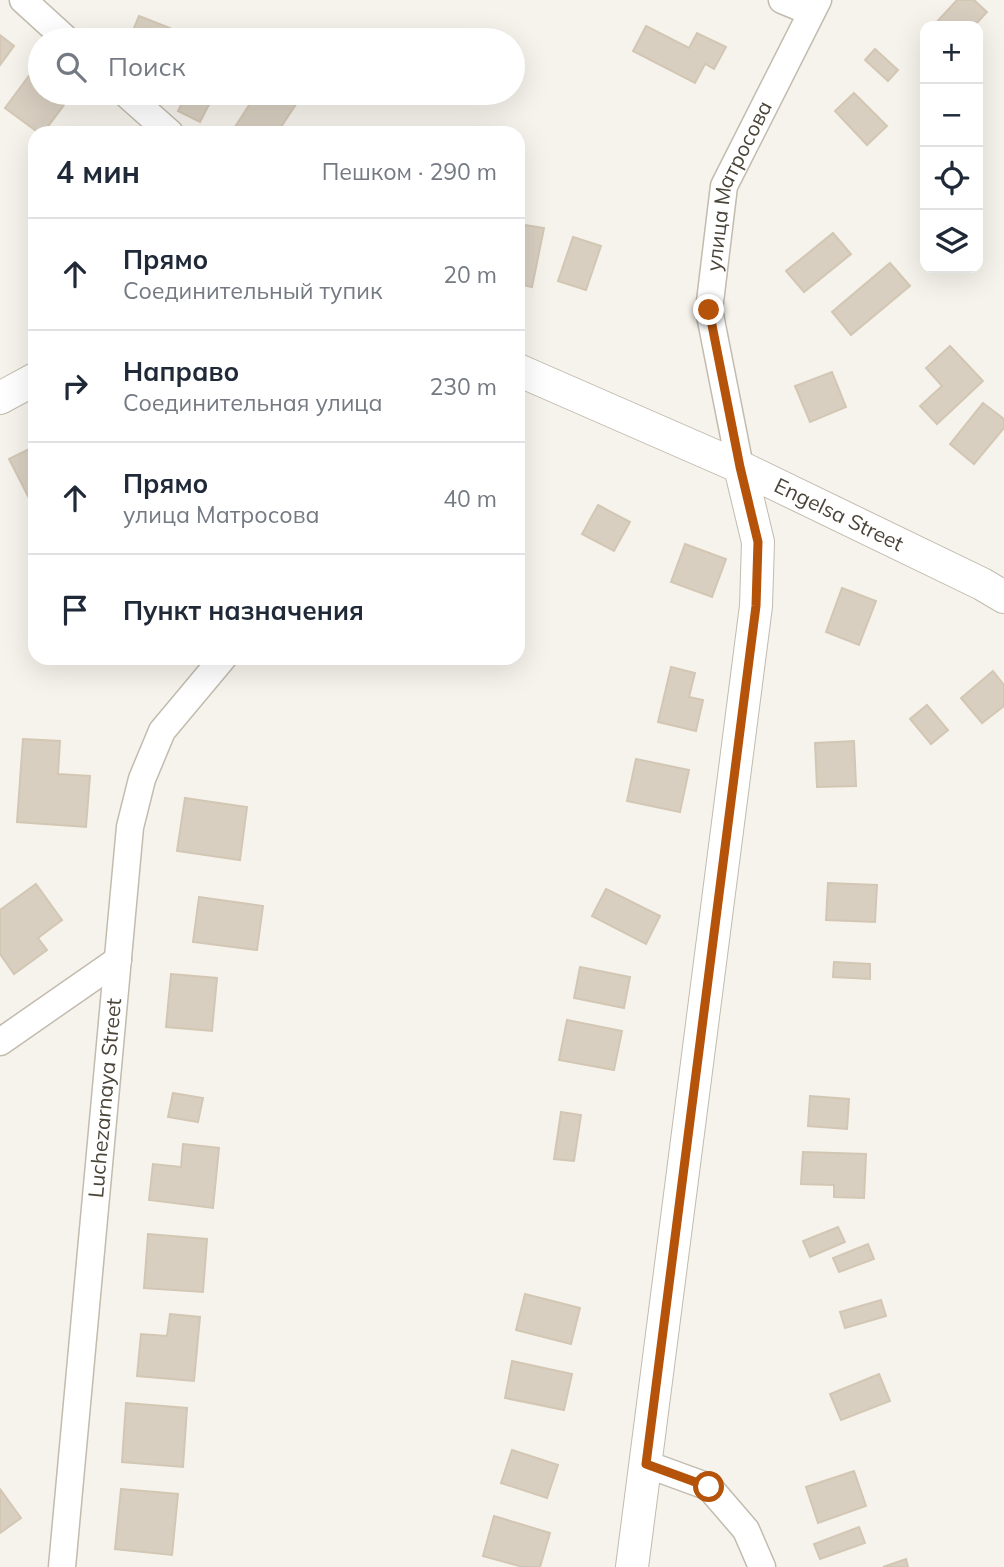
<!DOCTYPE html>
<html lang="ru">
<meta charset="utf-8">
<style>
body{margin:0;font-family:Mulish,sans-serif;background:#f6f6f7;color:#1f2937}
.controls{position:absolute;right:21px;top:21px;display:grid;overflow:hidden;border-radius:14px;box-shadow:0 7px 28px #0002}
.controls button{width:63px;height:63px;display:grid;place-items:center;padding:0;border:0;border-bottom:2px solid #e0e1e3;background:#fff;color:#1f2937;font:35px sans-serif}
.stop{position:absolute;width:21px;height:21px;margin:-16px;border:5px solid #b45309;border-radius:50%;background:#fff}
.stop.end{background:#b45309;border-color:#fff;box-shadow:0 2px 7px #0008}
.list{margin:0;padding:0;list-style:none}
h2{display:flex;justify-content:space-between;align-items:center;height:91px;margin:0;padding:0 28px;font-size:30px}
h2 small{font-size:23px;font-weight:400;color:#747a83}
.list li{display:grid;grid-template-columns:46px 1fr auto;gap:21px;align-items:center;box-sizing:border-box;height:112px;padding:0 28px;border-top:2px solid #e0e1e3}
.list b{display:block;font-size:26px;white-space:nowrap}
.list p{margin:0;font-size:23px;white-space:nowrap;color:#747a83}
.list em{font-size:23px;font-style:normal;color:#747a83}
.icon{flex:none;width:38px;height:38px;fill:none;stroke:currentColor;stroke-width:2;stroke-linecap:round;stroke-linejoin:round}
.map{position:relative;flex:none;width:1004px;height:1567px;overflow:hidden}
.search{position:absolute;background:#fff;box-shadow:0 7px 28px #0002;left:28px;top:28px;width:497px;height:77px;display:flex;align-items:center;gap:18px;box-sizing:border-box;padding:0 24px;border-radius:38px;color:#747a83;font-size:26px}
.panel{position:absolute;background:#fff;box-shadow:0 7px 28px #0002;left:28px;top:126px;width:497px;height:539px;border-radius:21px}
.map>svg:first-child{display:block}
.building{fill:#d8cfc1;stroke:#d3c7b4;stroke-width:2}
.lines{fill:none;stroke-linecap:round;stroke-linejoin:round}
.minor-casing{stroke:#c2bbae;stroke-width:29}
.tertiary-casing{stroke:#c2bbae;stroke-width:34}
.minor{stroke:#fff;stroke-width:26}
.tertiary{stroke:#fff;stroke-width:32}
.route{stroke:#b45309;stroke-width:9}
.labels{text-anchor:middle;stroke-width:7;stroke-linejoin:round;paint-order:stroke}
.street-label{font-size:21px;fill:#4b4439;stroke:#fff}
</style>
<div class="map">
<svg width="1004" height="1567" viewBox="0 0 1004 1567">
<rect width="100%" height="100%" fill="#f6f3ec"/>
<g class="building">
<polygon points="957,0 974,0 987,12 974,26 933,26"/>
<polygon points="139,16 170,28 165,40 129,40"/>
<polygon points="646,26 689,48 697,33 726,47 714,69 705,64 695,83 633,51"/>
<polygon points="0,35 14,46 0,65"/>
<polygon points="875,49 898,70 888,81 865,60"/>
<polygon points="40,61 40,93 73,93 43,133 39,133 5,108"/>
<polygon points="187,93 215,93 200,122 178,111"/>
<polygon points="257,93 291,93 300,98 277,133 231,133"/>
<polygon points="854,93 887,126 867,145 835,111"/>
<polygon points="525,225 544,228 532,287 518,284 518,258"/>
<polygon points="833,233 851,254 804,292 786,271"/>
<polygon points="573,237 601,246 586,290 558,281"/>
<polygon points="890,263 910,286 851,335 832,312"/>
<polygon points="950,346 983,381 937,424 920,406 942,386 926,368"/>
<polygon points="832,372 846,407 810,422 795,386"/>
<polygon points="983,403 1004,419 1004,428 974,464 950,444"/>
<polygon points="35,446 35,497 30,500 9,459"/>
<polygon points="598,505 630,522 614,551 582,534"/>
<polygon points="685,544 726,559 712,597 671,582"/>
<polygon points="842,588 876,601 859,645 826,632"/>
<polygon points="671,667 695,673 689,697 703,700 696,731 658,722"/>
<polygon points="993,671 1004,685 1004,706 982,723 961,698"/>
<polygon points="927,705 948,730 931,744 910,719"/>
<polygon points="23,739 60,741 58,774 90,776 86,827 17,822"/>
<polygon points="854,741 856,786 817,787 815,743"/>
<polygon points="636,759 689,770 680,812 627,801"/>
<polygon points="185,798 247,807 240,860 177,851"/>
<polygon points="828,883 877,885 875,922 826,920"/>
<polygon points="36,884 62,920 38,938 47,950 14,974 0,954 0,910"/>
<polygon points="606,889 660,916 646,944 592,916"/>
<polygon points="199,897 263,906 257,950 193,942"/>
<polygon points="834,962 870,964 870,979 833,977"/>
<polygon points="580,967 630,977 624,1008 574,998"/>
<polygon points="171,974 217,978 212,1031 166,1027"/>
<polygon points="567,1020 622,1031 614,1070 559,1060"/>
<polygon points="173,1093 203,1098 198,1122 168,1117"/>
<polygon points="810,1096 849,1099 847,1129 808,1126"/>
<polygon points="561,1112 581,1115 574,1161 554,1159"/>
<polygon points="183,1144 219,1148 213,1208 149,1200 153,1164 181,1167"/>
<polygon points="803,1152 866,1154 864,1198 834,1197 834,1185 801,1184"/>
<polygon points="838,1227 845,1242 810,1257 803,1241"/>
<polygon points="148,1234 207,1239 203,1292 144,1288"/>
<polygon points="868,1244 874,1259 839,1272 833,1258"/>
<polygon points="525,1294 580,1308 571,1344 516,1330"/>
<polygon points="881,1300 886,1316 845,1328 840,1312"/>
<polygon points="170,1314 200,1317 194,1381 137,1376 141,1334 167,1336"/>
<polygon points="512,1361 572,1374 564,1410 505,1398"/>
<polygon points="879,1374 890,1401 841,1420 830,1394"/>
<polygon points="126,1403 187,1408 183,1467 122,1462"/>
<polygon points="512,1450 558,1465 547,1498 501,1483"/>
<polygon points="854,1471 866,1506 818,1523 806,1487"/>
<polygon points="0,1489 21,1518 0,1533"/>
<polygon points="121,1489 178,1494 172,1555 115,1549"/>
<polygon points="494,1516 550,1533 540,1567 523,1567 483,1556"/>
<polygon points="859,1527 865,1543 820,1559 814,1544"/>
<polygon points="906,1559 908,1567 883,1567"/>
</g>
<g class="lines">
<g class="minor-casing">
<g id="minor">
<polyline points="23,0 67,40"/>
<polyline points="782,0 811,12"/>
<polyline points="125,93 170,133"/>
<path id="s1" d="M740 467 709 310 724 186 818 0"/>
<polyline points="0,1042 118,960"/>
<polyline points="646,1464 709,1487 746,1530 762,1567"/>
<path id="s2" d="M62 1567 130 827 142 779 162 731 223 658"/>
</g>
</g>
<g class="tertiary-casing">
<g id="tertiary">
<path id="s3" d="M518 370 740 467 982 584 1004 597"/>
<polyline points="0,398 35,379"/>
<polyline points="632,1567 756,606 758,542 740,467"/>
</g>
</g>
<use href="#minor" class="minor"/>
<use href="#tertiary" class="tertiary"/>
</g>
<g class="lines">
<polyline class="route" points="709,310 740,467 758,542 756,606 646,1464 709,1487"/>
</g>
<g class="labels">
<g class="street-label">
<text dy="7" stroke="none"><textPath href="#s1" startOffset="289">улица Матросова</textPath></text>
<text dy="7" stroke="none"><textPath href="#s3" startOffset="352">Engelsa Street</textPath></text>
<text dy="7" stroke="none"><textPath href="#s2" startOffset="471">Luchezarnaya Street</textPath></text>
</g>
</g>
</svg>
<div class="controls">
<button>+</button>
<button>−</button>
<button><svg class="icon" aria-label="locate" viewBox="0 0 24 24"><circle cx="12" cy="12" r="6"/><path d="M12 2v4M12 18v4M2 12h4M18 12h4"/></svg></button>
<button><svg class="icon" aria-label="layers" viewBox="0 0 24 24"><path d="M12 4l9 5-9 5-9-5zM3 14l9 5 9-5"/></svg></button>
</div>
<div class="stop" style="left:709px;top:1487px"></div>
<div class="stop end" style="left:709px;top:310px"></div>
<div class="search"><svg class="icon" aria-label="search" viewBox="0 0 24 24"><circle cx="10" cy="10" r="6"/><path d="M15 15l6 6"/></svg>Поиск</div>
<section class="panel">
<h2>4 мин<small>Пешком · 290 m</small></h2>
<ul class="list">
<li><svg class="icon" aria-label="ahead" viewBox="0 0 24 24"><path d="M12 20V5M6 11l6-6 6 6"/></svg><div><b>Прямо</b><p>Соединительный тупик</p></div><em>20 m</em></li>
<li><svg class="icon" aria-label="right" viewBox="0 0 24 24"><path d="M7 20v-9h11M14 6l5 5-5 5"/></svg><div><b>Направо</b><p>Соединительная улица</p></div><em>230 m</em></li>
<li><svg class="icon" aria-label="ahead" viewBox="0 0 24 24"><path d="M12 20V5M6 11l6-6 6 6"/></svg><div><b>Прямо</b><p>улица Матросова</p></div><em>40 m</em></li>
<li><svg class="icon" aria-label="arrive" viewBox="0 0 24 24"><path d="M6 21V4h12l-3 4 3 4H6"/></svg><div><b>Пункт назначения</b></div></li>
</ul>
</section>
</div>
